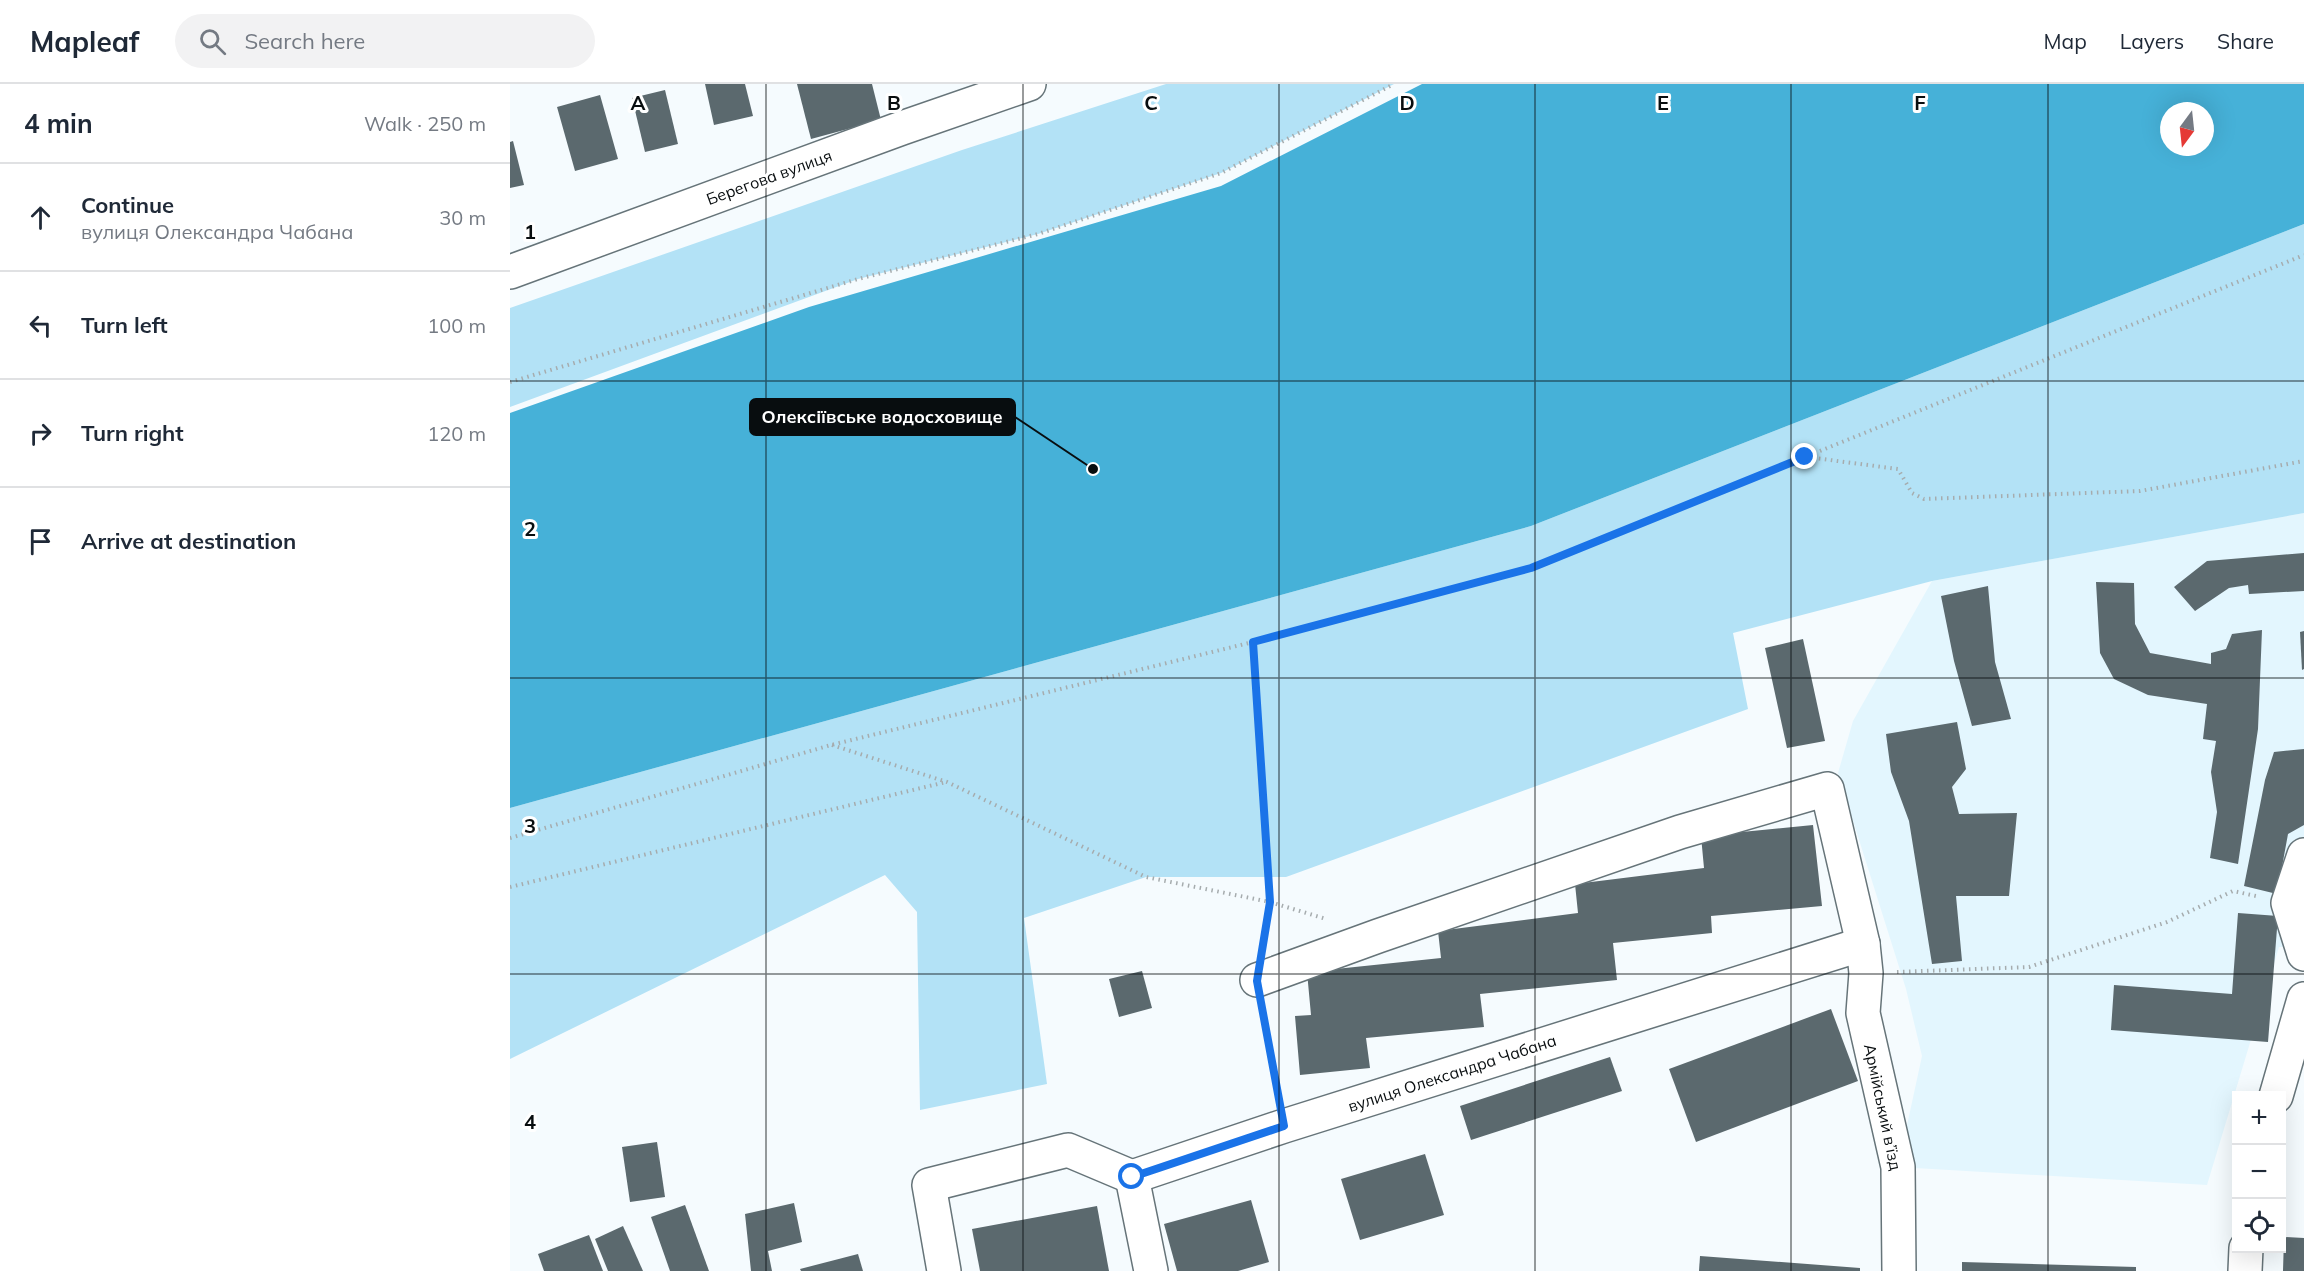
<!DOCTYPE html>
<meta charset="utf-8">
<style>
body{margin:0;font-family:Mulish,sans-serif;background:#f2f2f3;color:#1f2937}
.controls{position:absolute;right:18px;bottom:18px;display:grid;overflow:hidden;border-radius:0px;box-shadow:0 6px 24px #0002}
.controls button{width:54px;height:54px;display:grid;place-items:center;padding:0;border:0;border-bottom:2px solid #e0e1e3;background:#fff;color:#1f2937;font:30px sans-serif}
.compass{position:absolute;left:1650px;top:18px;width:54px;height:54px;border-radius:50%;background:#fff;box-shadow:0 6px 24px #0002;rotate:195deg}
.stop{position:absolute;width:18px;height:18px;margin:-14px;border:4px solid #1a73e8;border-radius:50%;background:#fff}
.stop.end{background:#1a73e8;border-color:#fff;box-shadow:0 2px 6px #0008}
.list{margin:0;padding:0;list-style:none}
h2{display:flex;justify-content:space-between;align-items:center;height:78px;margin:0;padding:0 24px;font-size:26px}
h2 small{font-size:20px;font-weight:400;color:#747a83}
.list li{display:grid;grid-template-columns:39px 1fr auto;gap:18px;align-items:center;box-sizing:border-box;height:108px;padding:0 24px;border-top:2px solid #e0e1e3}
.list b{display:block;font-size:22px;white-space:nowrap}
.list p{margin:0;font-size:20px;white-space:nowrap;color:#747a83}
.list em{font-size:20px;font-style:normal;color:#747a83}
.icon{flex:none;width:33px;height:33px;fill:none;stroke:currentColor;stroke-width:2;stroke-linecap:round;stroke-linejoin:round}
.map{position:relative;flex:none;width:1794px;height:1187px;overflow:hidden}
header{display:flex;align-items:center;gap:36px;box-sizing:border-box;height:84px;padding:0 30px;background:#fff;border-bottom:2px solid #e0e1e3}
header strong{font-size:28px}
nav{display:flex;gap:33px;margin-inline-start:auto;font-size:21px}
.search{width:420px;height:54px;background:#f2f2f3;display:flex;align-items:center;gap:15px;box-sizing:border-box;padding:0 21px;border-radius:33px;color:#747a83;font-size:22px}
main{display:flex}
aside{flex:1;background:#fff}
.map>svg:first-child{display:block}
.built{fill:#e3f6fe}
.green{fill:#b3e2f6}
.water{fill:#46b1d8;fill-rule:evenodd}
.building{fill:#5b696e}
.lines{fill:none;stroke-linecap:round;stroke-linejoin:round}
.minor-casing{stroke:#667479;stroke-width:36}
.path{stroke:#a6acae;stroke-width:4;stroke-dasharray:1.5 4.5;stroke-linecap:butt}
.minor{stroke:#fff;stroke-width:33}
.route{stroke:#1a73e8;stroke-width:8}
.grid{fill:none;stroke:#080d0f;stroke-width:1.5;stroke-opacity:0.55}
.labels{text-anchor:middle;stroke-width:6;stroke-linejoin:round;paint-order:stroke}
.street-label{font-size:16px;fill:#080d0f;stroke:#fff}
.grid-label{font-size:20px;text-anchor:middle;font-weight:bold;fill:#080d0f;stroke:#fff;stroke-width:6;stroke-linejoin:round;paint-order:stroke}
.leader{fill:none;stroke:#080d0f;stroke-width:2}
.callout-dot{fill:#080d0f;stroke:#fff;stroke-width:2}
.callout{fill:#080d0f;stroke:#080d0f;stroke-width:2}
.callout-label{font-size:18px;text-anchor:middle;font-weight:bold;fill:#fff}
</style>
<header>
<strong>Mapleaf</strong>
<div class="search"><svg class="icon" aria-label="search" viewBox="0 0 24 24"><circle cx="10" cy="10" r="6"/><path d="M15 15l6 6"/></svg>Search here</div>
<nav><a>Map</a><a>Layers</a><a>Share</a></nav>
</header>
<main>
<aside>
<h2>4 min<small>Walk · 250 m</small></h2>
<ul class="list">
<li><svg class="icon" aria-label="ahead" viewBox="0 0 24 24"><path d="M12 20V5M6 11l6-6 6 6"/></svg><div><b>Continue</b><p>вулиця Олександра Чабана</p></div><em>30 m</em></li>
<li><svg class="icon" aria-label="left" viewBox="0 0 24 24"><path d="M17 20v-9H6M10 6l-5 5 5 5"/></svg><div><b>Turn left</b></div><em>100 m</em></li>
<li><svg class="icon" aria-label="right" viewBox="0 0 24 24"><path d="M7 20v-9h11M14 6l5 5-5 5"/></svg><div><b>Turn right</b></div><em>120 m</em></li>
<li><svg class="icon" aria-label="arrive" viewBox="0 0 24 24"><path d="M6 21V4h12l-3 4 3 4H6"/></svg><div><b>Arrive at destination</b></div></li>
</ul>
</aside>
<div class="map">
<svg width="1794" height="1187" viewBox="0 0 1794 1187">
<rect width="100%" height="100%" fill="#f5fbfe"/>
<polygon class="built" points="1794,429 1794,863 1769,863 1697,1101 1388,1083 1412,972 1396,905 1328,689 1343,637 1422,497"/>
<g class="green">
<polygon points="656,0 884,0 711,89 528,150 348,195 0,323 0,224 452,66"/>
<polygon points="1794,140 1794,429 1422,497 1223,549 1238,625 776,793 636,793 514,834 537,1000 410,1026 407,828 375,791 0,975 0,724 1021,442"/>
</g>
<path class="water" d="M912 0H1794V140L1021 442 0 724V329L299 223 711 102ZM1659 27H1695V63H1659Z"/>
<g class="building">
<polygon points="195,0 235,0 243,32 204,41"/>
<polygon points="287,0 362,0 371,36 301,55"/>
<polygon points="155,6 168,60 135,68 122,14"/>
<polygon points="90,11 108,75 65,87 47,23"/>
<polygon points="3,57 14,101 0,104 0,58"/>
<polygon points="1794,469 1794,507 1739,510 1738,501 1719,504 1685,527 1664,503 1697,477"/>
<polygon points="1586,498 1624,499 1625,540 1640,569 1701,580 1701,569 1716,565 1722,550 1752,546 1748,645 1728,780 1700,774 1707,728 1701,688 1706,657 1693,655 1697,620 1638,611 1604,595 1590,569"/>
<polygon points="1478,502 1485,578 1501,635 1462,642 1444,577 1431,512"/>
<polygon points="1794,547 1794,585 1792,586 1790,548"/>
<polygon points="1293,555 1315,657 1277,664 1255,564"/>
<polygon points="1447,638 1456,685 1442,703 1449,730 1507,729 1499,812 1446,812 1452,877 1422,880 1399,737 1381,688 1376,650"/>
<polygon points="1794,665 1794,741 1778,750 1767,810 1734,802 1755,696 1764,668"/>
<polygon points="1303,741 1312,822 1201,832 1202,849 1103,859 1107,896 970,910 974,943 856,954 860,984 790,991 785,932 801,931 797,888 931,874 928,847 1068,829 1065,800 1194,784 1191,752"/>
<polygon points="1728,829 1768,832 1758,958 1601,946 1604,901 1722,910"/>
<polygon points="632,887 642,924 609,933 599,895"/>
<polygon points="1321,925 1348,997 1186,1058 1159,985"/>
<polygon points="1100,973 1112,1007 961,1056 950,1022"/>
<polygon points="147,1058 155,1113 120,1118 112,1063"/>
<polygon points="915,1070 934,1131 850,1156 831,1095"/>
<polygon points="741,1116 759,1178 728,1187 667,1187 654,1140"/>
<polygon points="284,1119 292,1158 258,1167 262,1187 241,1187 235,1130"/>
<polygon points="175,1121 199,1187 160,1187 141,1133"/>
<polygon points="587,1122 599,1187 470,1187 462,1145"/>
<polygon points="113,1142 133,1187 98,1187 85,1155"/>
<polygon points="79,1151 93,1187 34,1187 28,1170"/>
<polygon points="1774,1153 1794,1154 1794,1187 1773,1187"/>
<polygon points="348,1170 353,1187 291,1187 290,1185"/>
<polygon points="1190,1172 1350,1184 1350,1187 1189,1187"/>
<polygon points="1452,1178 1626,1183 1626,1187 1452,1187"/>
</g>
<g class="lines">
<g class="minor-casing">
<g id="minor">
<polyline points="0,188 392,44 519,0"/>
<polyline points="1794,771 1778,819 1794,870"/>
<polyline points="747,896 868,852 1170,748 1317,705 1353,860 1356,889 1353,929 1388,1083 1389,1187"/>
<polyline points="1766,1012 1794,915"/>
<polyline points="434,1187 419,1101 558,1066 622,1093"/>
<polyline points="641,1187 622,1093 774,1042 1353,860"/>
<polyline points="1735,1187 1736,1164"/>
</g>
</g>
<g class="path">
<polyline points="0,298 348,195 528,150 711,89 884,0"/>
<polyline points="1297,373 1388,385 1402,409 1414,415 1630,407 1794,377"/>
<polyline points="743,558 760,818 753,859"/>
<polyline points="322,661 437,698 636,793 760,818 816,835"/>
<polyline points="0,754 321,661 743,558 1021,484 1794,171"/>
<polyline points="0,803 436,698"/>
<polyline points="1387,888 1519,883 1657,838 1723,807 1746,812"/>
<polyline points="753,928 768,1009"/>
</g>
<use href="#minor" class="minor"/>
</g>
<g class="lines">
<polyline class="route" points="622,1093 774,1042 747,897 760,818 743,558 1021,484 1295,373"/>
</g>
<path class="grid" d="M256 0V1187M513 0V1187M769 0V1187M1025 0V1187M1281 0V1187M1538 0V1187M0 297H1794M0 594H1794M0 890H1794"/>
<g class="labels">
<g class="street-label">
<text transform="translate(259 93) rotate(-20)" y="6">Берегова вулиця</text>
<text transform="translate(942 989) rotate(-18)" y="6">вулиця Олександра Чабана</text>
<text transform="translate(1373 1023) rotate(78)" y="6">Армійський в’їзд</text>
</g>
</g>
<g class="grid-label">
<text x="128" y="26">A</text>
<text x="384" y="26">B</text>
<text x="641" y="26">C</text>
<text x="897" y="26">D</text>
<text x="1153" y="26">E</text>
<text x="1410" y="26">F</text>
<text x="20" y="155">1</text>
<text x="20" y="452">2</text>
<text x="20" y="749">3</text>
<text x="20" y="1045">4</text>
</g>
<path class="leader" d="M583 385L505 333"/>
<circle class="callout-dot" cx="583" cy="385" r="6"/>
<rect class="callout" x="240" y="315" width="265" height="36" rx="6"/>
<g class="callout-label">
<text x="372" y="339">Олексіївське водосховище</text>
</g>
</svg>
<div class="controls">
<button>+</button>
<button>−</button>
<button><svg class="icon" aria-label="locate" viewBox="0 0 24 24"><circle cx="12" cy="12" r="6"/><path d="M12 2v4M12 18v4M2 12h4M18 12h4"/></svg></button>
</div>
<svg class="compass" viewBox="-18 -18 36 36"><path d="M0-13l5 13h-10z" fill="#e53935"/><path d="M0 13l5-13h-10z" fill="#747a83"/></svg>
<div class="stop" style="left:622px;top:1093px"></div>
<div class="stop end" style="left:1295px;top:373px"></div>
</div>
</main>
